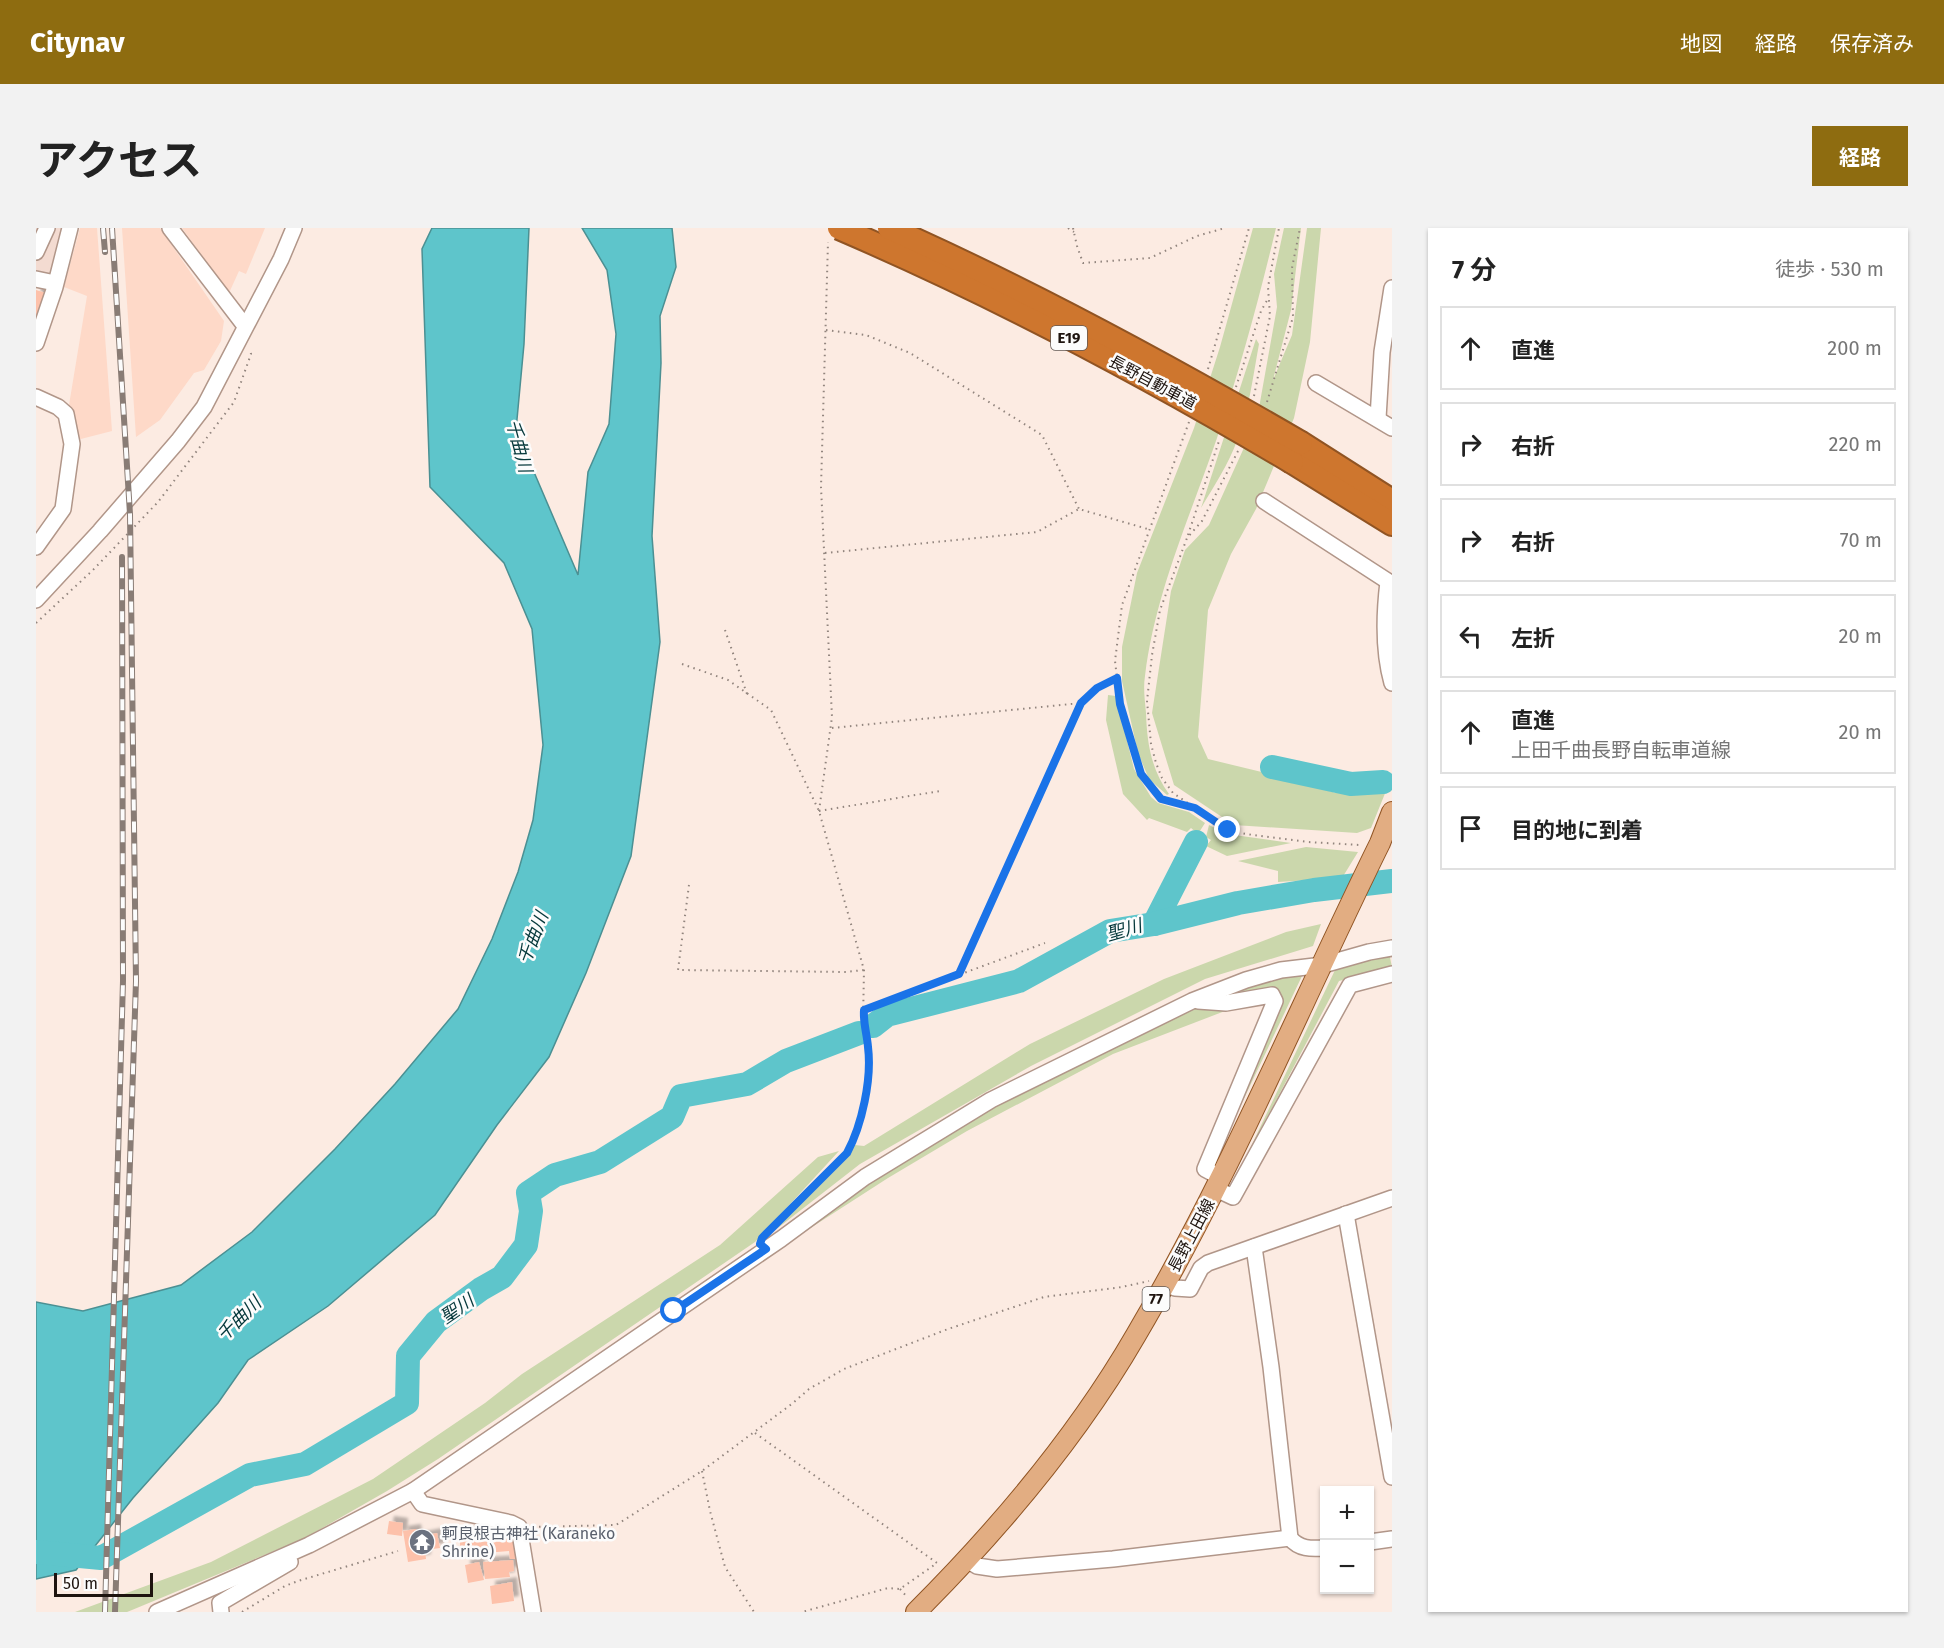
<!DOCTYPE html>
<html lang="ja">
<meta charset="utf-8">
<style>
body{margin:0;font-family:"Fira Sans","Noto Sans JP",sans-serif;background:#f2f2f2;color:#222}
.controls{position:absolute;right:18px;bottom:18px;display:grid;overflow:hidden;border-radius:0px;box-shadow:0 2px 4px #0004}
.controls button{width:54px;height:54px;display:grid;place-items:center;padding:0;border:0;border-bottom:2px solid #e0e0e0;background:#fff;color:#222;font:30px sans-serif}
.scale{position:absolute;left:18px;bottom:15px;width:99px;box-sizing:border-box;padding-left:6px;border:3px solid #1e140f;border-top:0;font-size:16px;line-height:21px;white-space:nowrap;color:#1e140f;-webkit-text-stroke:4px #fcfcfc;paint-order:stroke}
.stop{position:absolute;width:18px;height:18px;margin:-14px;border:4px solid #1a73e8;border-radius:50%;background:#fff}
.stop.end{background:#1a73e8;border-color:#fff;box-shadow:0 2px 6px #0008}
.list{margin:0;padding:0;list-style:none}
h2{display:flex;justify-content:space-between;align-items:center;height:78px;margin:0;padding:0 24px;font-size:26px}
h2 small{font-size:20px;font-weight:400;color:#767676}
.list li{display:grid;grid-template-columns:39px 1fr auto;gap:18px;align-items:center;box-sizing:border-box;height:84px;margin:0 12px 12px;padding:0 12px;border:2px solid #e0e0e0;border-radius:0px}
.list b{display:block;font-size:22px;white-space:nowrap}
.list p{margin:0;font-size:20px;white-space:nowrap;color:#767676}
.list em{font-size:20px;font-style:normal;color:#767676}
.icon{flex:none;width:33px;height:33px;fill:none;stroke:currentColor;stroke-width:2;stroke-linecap:round;stroke-linejoin:round}
.map{position:relative;flex:none;width:1356px;height:1384px;overflow:hidden;border-radius:0px}
header{display:flex;align-items:center;gap:36px;box-sizing:border-box;height:84px;padding:0 30px;background:#8e6c10;color:#fff}
header strong{font-size:28px}
nav{display:flex;gap:33px;margin-inline-start:auto;font-size:21px}
.intro{display:flex;align-items:center;justify-content:space-between;box-sizing:border-box;height:144px;padding:0 36px}
h1{margin:0;font-size:42px}
.button{padding:15px 27px;border-radius:0px;background:#8e6c10;color:#fff;font-size:21px;font-weight:700}
main{display:flex;gap:36px;padding:0 36px}
aside{flex:1;background:#fff;border-radius:0px;box-shadow:0 2px 4px #0004}
.map>svg:first-child{display:block}
.commercial{fill:#f3dbd1}
.built{fill:#fed9c8}
.green{fill:#cbd7ac}
.water{fill:#5ec5cb;stroke:#4b9093;stroke-width:1.5}
.lines{fill:none;stroke-linecap:round;stroke-linejoin:round}
.river{stroke:#5ec5cb;stroke-width:24}
.building{fill:#fdc1aa;filter:url(#shadow)}
.minor-casing{stroke:#b19689;stroke-width:18}
.major-casing{stroke:#905423;stroke-width:22}
.highway-casing{stroke:#905423;stroke-width:26}
.path{stroke:#92857e;stroke-width:2;stroke-dasharray:1.5 4.5;stroke-linecap:butt}
.minor{stroke:#fff;stroke-width:15}
.major{stroke:#e2ad82;stroke-width:20}
.highway{stroke:#ce762e;stroke-width:22}
.rail-casing{stroke:#897c75;stroke-width:6}
.rail{stroke:#fcfcfc;stroke-width:4;stroke-dasharray:11;stroke-linecap:butt}
.highway-bridge-casing{stroke:#905423;stroke-width:26;stroke-linecap:butt}
.highway-bridge{stroke:#ce762e;stroke-width:22}
.route{stroke:#1a73e8;stroke-width:8}
.labels{text-anchor:middle;stroke-width:5;stroke-linejoin:round;paint-order:stroke}
.shield{fill:#fcfcfc;stroke:#615a56;stroke-width:1.5}
.shield-label{font-size:15px;font-weight:bold;fill:#1e140f}
.street-label{font-size:16px;fill:#1e140f;stroke:#fcfcfc}
.worship-label{font-size:16px;fill:#5b616d;stroke:#fcfcfc;text-anchor:start}
.water-label{font-size:18px;font-style:italic;fill:#05383b;stroke:#fcfcfc}
</style>
<header>
<strong>Citynav</strong>
<nav><a>地図</a><a>経路</a><a>保存済み</a></nav>
</header>
<div class="intro"><h1>アクセス</h1><a class="button">経路</a></div>
<main>
<div class="map">
<svg width="1356" height="1384" viewBox="0 0 1356 1384">
<defs>
<filter id="shadow"><feDropShadow dx="5" dy="-5" stdDeviation="1.5" flood-color="#0004"/></filter>
</defs>
<rect width="100%" height="100%" fill="#fcebe2"/>
<polygon class="commercial" points="0,0 27,0 12,63 0,59"/>
<g class="built">
<polygon points="44,0 61,0 76,203 41,212 33,177 51,68 28,59"/>
<polygon points="86,0 124,0 188,93 185,113 168,142 158,145 124,192 100,209"/>
<polygon points="146,0 229,0 210,46 203,43 193,65"/>
</g>
<g class="green">
<path d="M1217 0H1240C1223 71 1204 141 1181 210 1154 289 1119 365 1109 448 1107 460 1109 473 1110 485 1111 515 1115 541 1133 566L1131 567 1113 551 1102 525 1086 453V419L1101 345 1158 200 1184 119Z"/>
<polygon points="1248,0 1265,0 1255,82 1237,152 1256,107 1271,0 1285,0 1274,114 1258,190 1220,281 1195,326 1172,382 1162,509 1172,531 1238,547 1300,565 1350,563 1335,600 1321,605 1198,597 1138,557 1116,485 1135,363 1149,322 1173,297 1221,191 1241,79 1238,46"/>
<path d="M1220 111 1223 116C1217 148 1213 183 1201 213 1192 237 1178 258 1165 280Z"/>
<polygon points="1072,467 1080,468 1098,541 1115,569 1122,575 1153,584 1169,595 1162,606 1155,600 1151,604 1113,590 1111,592 1087,566 1070,492"/>
<polygon points="1173,597 1191,606 1255,615 1191,628 1170,618 1175,612 1170,609"/>
<polygon points="1270,619 1322,624 1306,650 1242,654 1242,643 1202,633"/>
<polygon points="1285,696 1277,718 1169,751 995,838 824,936 738,1003 819,917 828,918 994,816 1128,751 1250,704"/>
<polygon points="1353,725 1356,739 1303,753 1209,931 1300,740"/>
<polygon points="1258,744 1266,748 1186,917 1244,775 1243,762 1204,769 1173,772"/>
<polygon points="1202,778 1077,826 931,903 852,950 686,1057 824,956 933,890 1159,780"/>
<polygon points="803,923 719,1014 402,1231 351,1263 267,1311 96,1382 91,1384 39,1384 175,1334 337,1251 449,1175 486,1146 684,1017 782,929"/>
</g>
<polygon class="water" points="396,0 493,0 488,116 480,202 542,347 552,244 573,196 580,106 571,42 546,0 636,0 640,39 624,88 625,135 616,308 624,414 595,628 550,745 513,829 461,897 399,987 292,1078 212,1132 182,1175 97,1270 40,1342 0,1351 0,1074 47,1083 145,1057 216,1004 299,921 359,856 422,781 456,711 482,644 497,592 507,517 496,401 468,335 394,259 386,21"/>
<g class="lines">
<g class="river">
<polyline points="1236,539 1315,556 1347,554"/>
<polyline points="1118,696 1160,614"/>
<polyline points="837,798 851,787 983,753 1074,703 1118,696 1202,675 1278,662 1356,653"/>
<polyline points="0,1324 65,1330 214,1247 269,1236 371,1175 372,1128 400,1094 445,1061 466,1049 490,1017 495,983 492,965 519,947 564,934 636,889 645,868 711,856 750,833 823,805"/>
</g>
</g>
<g class="building">
<polygon points="0,62 10,65 0,93"/>
<polygon points="353,1293 367,1295 366,1308 351,1306"/>
<polygon points="380,1301 381,1309 401,1305 404,1320 389,1322 390,1331 372,1334 367,1303"/>
<polygon points="454,1302 455,1309 480,1305 482,1331 474,1331 473,1323 425,1327 423,1305"/>
<polygon points="477,1332 478,1343 473,1344 474,1349 449,1351 447,1334"/>
<polygon points="443,1334 448,1352 432,1355 429,1337"/>
<polygon points="476,1354 478,1373 456,1376 454,1358"/>
</g>
<g class="lines">
<g class="minor-casing">
<g id="minor">
<polyline points="134,0 209,98"/>
<polyline points="0,24 11,0"/>
<polyline points="0,51 19,55"/>
<polyline points="0,115 19,59 34,0"/>
<polyline points="1280,155 1356,200"/>
<polyline points="0,169 22,179 30,186 36,216 27,281 0,319"/>
<polyline points="1342,190 1346,124 1356,60"/>
<polyline points="1228,273 1356,356"/>
<path d="M1352 354C1348 387 1347 423 1356 455"/>
<polyline points="0,372 64,303 142,213 168,179 245,31 258,0"/>
<polyline points="1162,773 1190,775 1236,767 1239,773 1169,941 1186,950"/>
<polyline points="1180,961 1197,969 1314,757 1356,746"/>
<polyline points="1310,986 1356,1249"/>
<path d="M1218 1019 1235 1139 1254 1310C1263 1321 1275 1321 1288 1320"/>
<polyline points="1129,1056 1139,1060 1154,1061 1165,1040 1172,1035 1356,970"/>
<polyline points="377,1263 386,1276 475,1295 483,1299 497,1384"/>
<polyline points="1334,1314 1356,1311"/>
<polyline points="931,1332 941,1338 961,1341 1077,1331 1254,1310"/>
<polyline points="121,1384 273,1317 377,1263 745,1011 829,949 955,872 1156,773 1210,752 1245,742 1287,737 1333,724 1356,720"/>
<polyline points="185,1384 184,1375 254,1334"/>
</g>
</g>
<g class="major-casing">
<path id="major" d="M880 1384C963 1301 1041 1209 1100 1107 1193 949 1263 779 1344 615L1356 584"/>
</g>
<g class="highway-casing">
<g id="highway">
<polyline points="1265,215 1356,273"/>
<polyline points="1256,234 1356,296"/>
</g>
</g>
<g class="path">
<polyline points="1032,0 1038,4"/>
<polyline points="1037,0 1041,18 1047,35 1114,30 1161,8 1189,0"/>
<polyline points="790,102 830,107 874,125 1006,207 1043,281"/>
<polyline points="1172,141 1213,0"/>
<polyline points="1200,159 1225,83 1233,69"/>
<polyline points="1218,168 1234,88 1232,59 1243,0"/>
<polyline points="1231,174 1257,89 1256,40 1264,0"/>
<polyline points="1153,194 1086,377 1079,433 1084,476 1105,546 1125,571 1156,579"/>
<polyline points="1202,223 1166,293 1151,310 1124,382 1116,427 1111,473 1115,516 1120,535 1126,550 1137,565 1192,602 1210,606 1272,614 1324,617"/>
<polyline points="1152,307 1183,213"/>
<polyline points="789,325 1001,304 1043,281 1115,302"/>
<polyline points="0,395 57,342 122,274 198,174 215,126 214,121"/>
<polyline points="689,402 711,466"/>
<polyline points="646,436 692,452 735,482 783,583 828,742 827,793 832,819 833,847 818,911 811,925 742,994"/>
<polyline points="796,500 1045,475 1061,460 1081,450"/>
<polyline points="783,583 796,489 785,259 792,14"/>
<polyline points="783,583 904,563"/>
<polyline points="653,657 642,742 810,744 828,742"/>
<polyline points="923,746 1045,475"/>
<polyline points="828,782 1009,715"/>
<polyline points="719,1205 901,1335 864,1361 852,1360 766,1384"/>
<polyline points="666,1243 674,1283 689,1339 718,1384"/>
<polyline points="497,1299 580,1297 666,1243 757,1175 773,1161 808,1141 912,1101 1008,1069 1086,1059 1113,1053"/>
<polyline points="864,1361 872,1370"/>
<polyline points="206,1384 249,1358 262,1353 362,1323"/>
</g>
<use href="#minor" class="minor"/>
<use href="#major" class="major"/>
<use href="#highway" class="highway"/>
<g class="rail-casing">
<g id="rail">
<polyline points="67,0 69,24"/>
<polyline points="76,0 94,286 100,753 79,1384"/>
<polyline points="69,1384 87,753 86,329"/>
</g>
</g>
<use href="#rail" class="rail"/>
<g class="highway-bridge-casing">
<g id="highway-bridge">
<path d="M803 0C959 67 1110 147 1256 234"/>
<path d="M853 0C995 63 1131 137 1265 215"/>
</g>
</g>
<use href="#highway-bridge" class="highway-bridge"/>
</g>
<g class="lines">
<path class="route" d="M638 1083 730 1021 724 1016 726 1010 811 925C826 897 836 851 832 819 831 806 827 795 828 782L923 746 1045 475 1061 460 1081 450 1084 476 1105 546 1125 571 1159 580 1192 602"/>
</g>
<defs>
<g id="temple-disc" transform="scale(1.35)"><circle r="9.5" fill="#6b7280" stroke="#fcfcfc"/><path d="M0-6L5-2H3V0L6.5 2.5H4V6H1.5V3h-3V6H-4V2.5H-6.5L-3 0V-2H-5Z" fill="#fff"/></g>
</defs>
<g fill-rule="evenodd">
<use href="#temple-disc" x="386" y="1314"/>
</g>
<g class="labels">
<g class="shield">
<rect x="1015" y="98" width="36" height="24" rx="4.5"/>
<rect x="1106.5" y="1059" width="27" height="24" rx="4.5"/>
</g>
<g class="shield-label">
<text x="1033" y="115">E19</text>
<text x="1120" y="1076">77</text>
</g>
<g class="street-label">
<text transform="translate(1117 154) rotate(28)" y="6">長野自動車道</text>
<text transform="translate(1155 1007) rotate(-62)" y="6">長野上田線</text>
</g>
<g class="worship-label">
<text x="406" y="1311">軻良根古神社 (Karaneko<tspan x="406" dy="18">Shrine)</tspan></text>
</g>
<g class="water-label">
<text transform="translate(483 218) rotate(75)" y="6">千曲川</text>
<text transform="translate(1088 702) rotate(-16)" y="6">聖川</text>
<text transform="translate(497 710) rotate(-69)" y="6">千曲川</text>
<text transform="translate(421 1081) rotate(-35)" y="6">聖川</text>
<text transform="translate(203 1091) rotate(-45)" y="6">千曲川</text>
</g>
</g>
</svg>
<div class="controls">
<button>+</button>
<button>−</button>
</div>
<div class="scale">50 m</div>
<div class="stop" style="left:638px;top:1083px"></div>
<div class="stop end" style="left:1192px;top:602px"></div>
</div>
<aside>
<h2>7 分<small>徒歩 · 530 m</small></h2>
<ul class="list">
<li><svg class="icon" aria-label="ahead" viewBox="0 0 24 24"><path d="M12 20V5M6 11l6-6 6 6"/></svg><div><b>直進</b></div><em>200 m</em></li>
<li><svg class="icon" aria-label="right" viewBox="0 0 24 24"><path d="M7 20v-9h11M14 6l5 5-5 5"/></svg><div><b>右折</b></div><em>220 m</em></li>
<li><svg class="icon" aria-label="right" viewBox="0 0 24 24"><path d="M7 20v-9h11M14 6l5 5-5 5"/></svg><div><b>右折</b></div><em>70 m</em></li>
<li><svg class="icon" aria-label="left" viewBox="0 0 24 24"><path d="M17 20v-9H6M10 6l-5 5 5 5"/></svg><div><b>左折</b></div><em>20 m</em></li>
<li><svg class="icon" aria-label="ahead" viewBox="0 0 24 24"><path d="M12 20V5M6 11l6-6 6 6"/></svg><div><b>直進</b><p>上田千曲長野自転車道線</p></div><em>20 m</em></li>
<li><svg class="icon" aria-label="arrive" viewBox="0 0 24 24"><path d="M6 21V4h12l-3 4 3 4H6"/></svg><div><b>目的地に到着</b></div></li>
</ul>
</aside>
</main>
